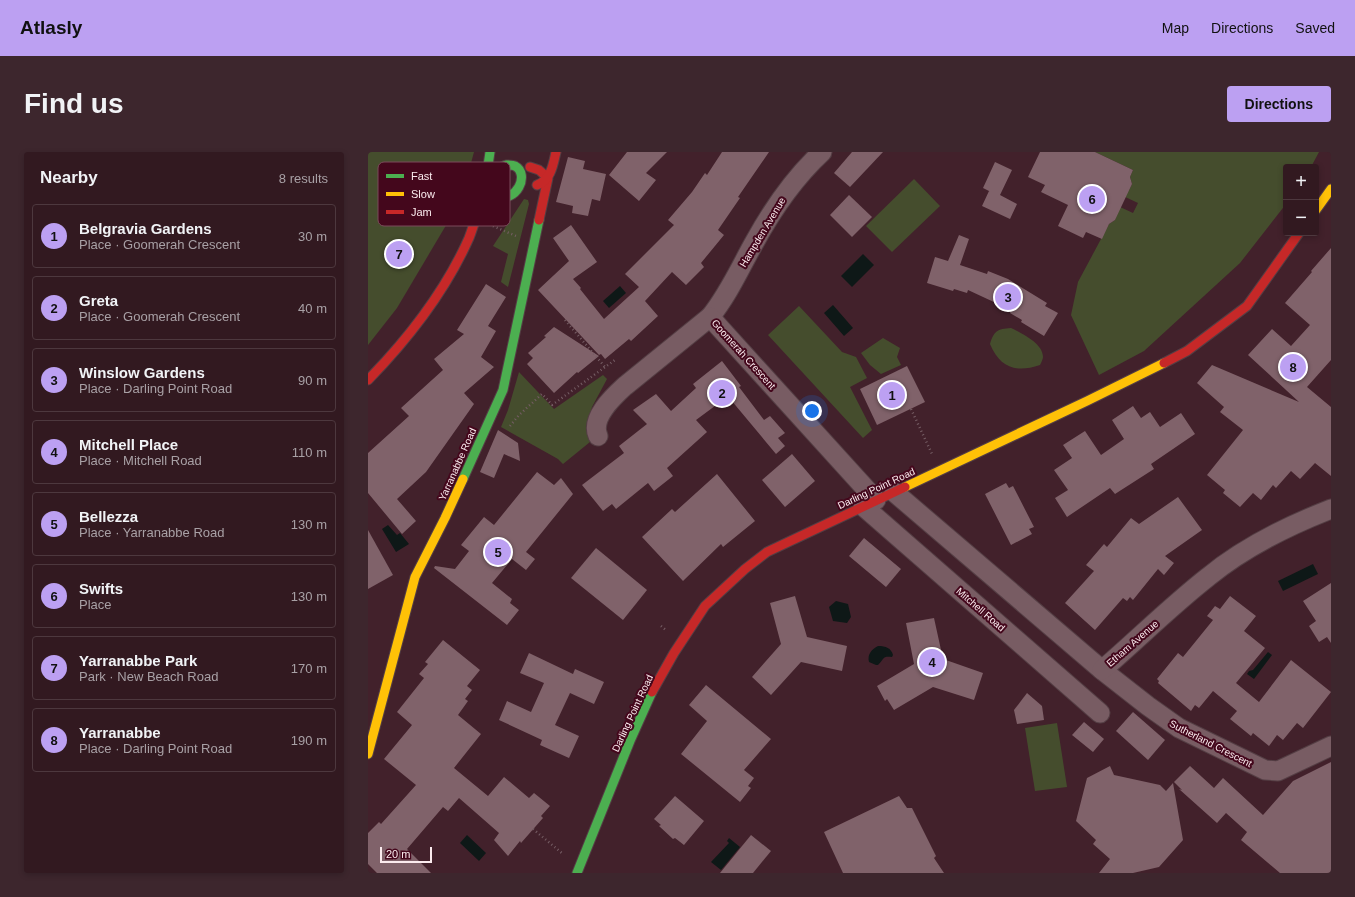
<!DOCTYPE html>
<meta charset="utf-8">
<style>
body{margin:0;font-family:Helvetica,sans-serif;background:#3d262d;color:#f1f3f6}
.controls{position:absolute;right:12px;top:12px;display:grid;overflow:hidden;border-radius:4px;box-shadow:0 2px 6px #0003}
.controls button{width:36px;height:36px;display:grid;place-items:center;padding:0;border:0;border-bottom:1px solid #4d383e;background:#321920;color:#f1f3f6;font:20px sans-serif}
.scale{position:absolute;left:12px;bottom:10px;width:52px;box-sizing:border-box;padding-left:4px;border:2px solid #fbebee;border-top:0;font-size:11px;line-height:14px;white-space:nowrap;color:#fbebee;-webkit-text-stroke:3px #44071c;paint-order:stroke}
.you{position:absolute;left:444px;top:259px;width:14px;height:14px;margin:-10px;border:3px solid #fff;border-radius:50%;background:#1a73e8;box-shadow:0 0 0 6px #1a73e833}
.badge{display:grid;place-items:center;width:26px;height:26px;border-radius:50%;background:#bca0f2;color:#111;font-size:13px;font-weight:700}
.pin{position:absolute;translate:-50% -50%;border:2px solid #fff;box-shadow:0 1px 4px #0006}
.list{margin:0;padding:0;list-style:none}
h2{display:flex;justify-content:space-between;align-items:center;height:52px;margin:0;padding:0 16px;font-size:17px}
h2 small{font-size:13px;font-weight:400;color:#a8a0a5}
.list li{display:grid;grid-template-columns:26px 1fr auto;gap:12px;align-items:center;box-sizing:border-box;height:64px;margin:0 8px 8px;padding:0 8px;border:1px solid #4d383e;border-radius:4px}
.list b{display:block;font-size:15px;white-space:nowrap}
.list p{margin:0;font-size:13px;white-space:nowrap;color:#a8a0a5}
.list em{font-size:13px;font-style:normal;color:#a8a0a5}
.map{position:relative;flex:none;width:963px;height:721px;overflow:hidden;border-radius:4px}
header{display:flex;align-items:center;gap:24px;box-sizing:border-box;height:56px;padding:0 20px;background:#bca0f2;color:#111}
header strong{font-size:19px}
nav{display:flex;gap:22px;margin-inline-start:auto;font-size:14px}
.intro{display:flex;align-items:center;justify-content:space-between;box-sizing:border-box;height:96px;padding:0 24px}
h1{margin:0;font-size:28px}
.button{padding:10px 18px;border-radius:4px;background:#bca0f2;color:#111;font-size:14px;font-weight:700}
main{display:flex;gap:24px;padding:0 24px}
aside{flex:1;background:#321920;border-radius:4px;box-shadow:0 2px 6px #0003}
.map>svg:first-child{display:block}
.green{fill:#454d2d}
.water{fill:#0e1817}
.building{fill:#80626a}
.lines{fill:none;stroke-linecap:round;stroke-linejoin:round}
.street-casing{stroke:#543e44;stroke-width:21}
.fast-casing{stroke:#543e44;stroke-width:11}
.slow-casing{stroke:#543e44;stroke-width:11}
.jam-casing{stroke:#543e44;stroke-width:11}
.path{stroke:#765e65;stroke-width:2.5;stroke-dasharray:1 3;stroke-linecap:butt}
.street{stroke:#785c63;stroke-width:19}
.fast{stroke:#4caf50;stroke-width:9}
.slow{stroke:#ffc107;stroke-width:9}
.jam{stroke:#c62828;stroke-width:9}
.labels{text-anchor:middle;stroke-width:4;stroke-linejoin:round;paint-order:stroke}
.street-label{font-size:10px;fill:#fbebee;stroke:#44071c}
.key{fill:#44071c;stroke:#7b4b5b;stroke-width:1}
.key-label{font-size:11px;fill:#fbebee}
</style>
<header>
<strong>Atlasly</strong>
<nav><a>Map</a><a>Directions</a><a>Saved</a></nav>
</header>
<div class="intro"><h1>Find us</h1><a class="button">Directions</a></div>
<main>
<aside>
<h2>Nearby<small>8 results</small></h2>
<ul class="list">
<li><span class="badge">1</span><div><b>Belgravia Gardens</b><p>Place · Goomerah Crescent</p></div><em>30 m</em></li>
<li><span class="badge">2</span><div><b>Greta</b><p>Place · Goomerah Crescent</p></div><em>40 m</em></li>
<li><span class="badge">3</span><div><b>Winslow Gardens</b><p>Place · Darling Point Road</p></div><em>90 m</em></li>
<li><span class="badge">4</span><div><b>Mitchell Place</b><p>Place · Mitchell Road</p></div><em>110 m</em></li>
<li><span class="badge">5</span><div><b>Bellezza</b><p>Place · Yarranabbe Road</p></div><em>130 m</em></li>
<li><span class="badge">6</span><div><b>Swifts</b><p>Place</p></div><em>130 m</em></li>
<li><span class="badge">7</span><div><b>Yarranabbe Park</b><p>Park · New Beach Road</p></div><em>170 m</em></li>
<li><span class="badge">8</span><div><b>Yarranabbe</b><p>Place · Darling Point Road</p></div><em>190 m</em></li>
</ul>
</aside>
<div class="map">
<svg width="963" height="721" viewBox="0 0 963 721">
<rect width="100%" height="100%" fill="#42212b"/>
<g class="green">
<polygon points="0,0 106,0 93,48 29,156 0,193"/>
<polygon points="727,0 951,0 943,15 918,15 918,52 872,111 776,199 731,223 703,163 710,130 741,72 747,68 750,54 765,61 770,51 753,43 761,38 764,32 762,25 765,18"/>
<polygon points="546,27 572,54 524,100 498,74"/>
<polygon points="156,47 160,48 161,52 140,135 133,130 140,102 125,94"/>
<polygon points="431,154 474,200 488,205 499,226 482,235 504,278 495,286 400,183"/>
<path d="M643 176C653 181 675 191 675 205 675 207 673 211 672 213 648 221 632 216 622 192 626 179 629 177 643 176Z"/>
<polygon points="515,186 532,196 529,205 533,213 513,222 502,213 493,201"/>
<polygon points="151,220 186,257 235,223 239,227 224,255 220,269 222,290 195,312 190,307 133,275 140,258"/>
<polygon points="689,571 699,635 667,639 657,576"/>
</g>
<g class="water">
<polygon points="495,102 506,113 484,135 473,124"/>
<polygon points="252,134 258,141 241,156 235,149"/>
<polygon points="465,153 485,176 476,184 456,161"/>
<polygon points="20,373 29,383 32,381 41,392 28,400 14,377"/>
<polygon points="945,412 950,422 915,439 910,429"/>
<polygon points="468,449 480,452 483,465 479,471 465,469 461,455"/>
<path d="M510 494C518 494 523 496 525 503L524 505C514 504 517 506 510 513H508L501 510C499 502 504 497 510 494Z"/>
<polygon points="900,500 904,503 886,527 879,522 881,519 885,518"/>
<polygon points="99,683 118,701 111,709 92,691"/>
<polygon points="361,686 372,695 353,718 343,710 361,691 359,689"/>
</g>
<g class="building">
<polygon points="259,0 299,0 278,21 288,28 271,49 241,23"/>
<polygon points="354,0 401,0 370,45 372,46 350,78 356,83 333,111 336,115 318,133 304,120 277,149 290,164 263,189 261,187 237,207 233,202 231,203 170,138 201,109 185,86 203,73 229,110 205,127 213,136 212,137 236,167 271,135 257,122 306,73 300,68 324,40 337,21 339,23"/>
<polygon points="484,0 515,0 482,35 466,21"/>
<polygon points="672,0 727,0 765,18 762,25 764,32 747,68 741,72 734,87 718,80 715,86 690,74 700,53 673,40 677,33 660,25"/>
<polygon points="200,5 217,9 215,17 238,22 232,49 224,47 220,64 204,61 205,54 188,50"/>
<polygon points="627,10 644,18 632,43 649,52 642,67 614,54 621,39 623,40 615,36"/>
<polygon points="481,43 504,65 484,85 462,63"/>
<polygon points="591,83 601,87 592,113 619,122 620,119 640,127 679,151 677,154 690,161 676,184 653,170 654,168 642,161 643,158 600,138 599,141 586,137 585,139 559,131 567,105 580,109"/>
<polygon points="963,96 963,208 939,235 963,255 963,324 947,311 932,327 923,319 908,336 905,333 893,348 885,341 872,355 855,341 857,338 839,323 875,278 852,260 856,255 829,231 844,213 931,250 880,203 904,177 923,194 942,173 917,151 944,120 943,119"/>
<polygon points="118,132 138,145 120,174 128,179 113,205 126,215 96,241 106,252 58,320 29,347 48,369 34,382 0,341 0,301 41,264 33,256 75,218 66,207 96,182 89,178"/>
<polygon points="186,175 231,204 210,221 209,220 186,241 159,212 165,206 160,201 178,185 176,184"/>
<polygon points="354,209 373,234 371,235 396,268 402,264 417,281 410,286 417,294 408,302 363,248 358,252 355,248 328,268 339,280 299,316 305,324 286,339 280,331 248,357 244,352 235,359 214,333 256,301 251,294 279,272 265,258 288,242 303,259 328,236 325,232"/>
<polygon points="539,214 557,250 509,273 492,237"/>
<polygon points="765,254 773,266 782,260 792,275 813,261 827,282 783,312 786,317 747,342 742,336 699,365 687,346 700,338 686,318 704,306 695,293 717,279 733,303 756,287 744,268"/>
<polygon points="130,278 150,291 152,309 136,302 126,326 112,320"/>
<polygon points="424,302 447,329 417,355 394,328"/>
<polygon points="169,320 186,333 193,326 205,342 158,400 167,407 158,418 144,407 124,431 144,447 142,451 151,458 139,473 66,416 67,414 87,417 101,399 93,393 116,365 126,373"/>
<polygon points="349,322 387,369 355,395 353,392 315,429 274,385 304,357 307,360"/>
<polygon points="638,331 641,336 645,334 666,375 661,377 664,382 643,393 617,342"/>
<polygon points="810,345 834,378 797,404 806,411 796,423 790,417 765,448 762,445 759,449 755,446 727,478 697,451 726,419 718,413 736,392 739,395 763,366 771,372"/>
<polygon points="0,378 25,423 0,437"/>
<polygon points="496,386 533,417 518,435 481,404"/>
<polygon points="228,396 279,438 255,468 203,426"/>
<polygon points="963,431 963,491 959,485 951,490 941,474 948,469 935,449"/>
<polygon points="427,444 439,485 479,494 474,519 433,510 403,543 384,525 413,492 402,451"/>
<polygon points="862,444 888,464 876,479 897,496 868,531 891,550 923,508 963,540 935,576 929,571 915,588 909,583 901,594 885,581 883,584 862,567 869,559 845,539 831,556 827,553 823,559 790,531 791,529 789,527 810,501 815,505 845,468 839,464 847,454 852,457"/>
<polygon points="566,466 575,507 615,521 606,548 565,535 526,558 519,547 517,549 509,534 546,512 538,471"/>
<polygon points="75,488 112,518 99,534 104,538 97,547 100,549 90,563 113,582 86,616 120,644 136,625 161,646 166,641 182,654 173,664 175,666 153,691 152,689 140,704 126,688 131,681 91,646 80,659 75,655 39,697 63,721 9,721 0,712 0,681 11,670 13,672 48,633 16,607 44,573 29,560 56,526 51,522 60,512 57,510"/>
<polygon points="161,501 205,522 207,517 236,530 226,552 202,541 187,573 211,584 201,606 172,593 174,588 131,568 139,549 163,560 176,531 152,521"/>
<polygon points="338,533 403,587 376,618 386,626 380,634 383,636 372,650 313,602 339,569 321,553"/>
<polygon points="659,541 674,554 676,568 649,572 646,558"/>
<polygon points="765,560 797,588 780,608 748,579"/>
<polygon points="716,570 736,587 725,600 704,583"/>
<polygon points="963,610 963,721 912,721 873,688 879,680 858,661 849,671 811,637 814,638 806,630 822,614 846,636 855,626 895,663 925,629"/>
<polygon points="742,614 746,623 792,633 798,639 805,631 815,688 791,715 765,721 731,721 742,707 725,692 728,688 708,669 719,626"/>
<polygon points="307,644 336,669 316,693 307,686 305,687 291,674 293,673 286,667"/>
<polygon points="531,644 539,656 544,656 568,704 566,706 576,721 475,721 456,680"/>
<polygon points="383,683 403,699 385,721 352,721"/>
</g>
<g class="lines">
<g class="street-casing">
<g id="street">
<path d="M342 165C360 143 372 116 386 91 404 58 426 26 454 0"/>
<path d="M230 284C222 266 245 245 257 234L342 165 508 348"/>
<polyline points="526,340 734,518 780,554 811,576 897,618 910,619 963,594"/>
<polyline points="495,354 732,561"/>
<path d="M734 518C770 487 803 454 840 425 874 397 922 373 963 357"/>
</g>
</g>
<g class="fast-casing">
<g id="fast">
<path d="M138 13C141 13 145 13 147 14 162 22 149 52 127 44 123 43 119 39 118 36 113 23 129 17 138 13Z"/>
<polyline points="118,27 122,0"/>
<polyline points="95,327 135,238 171,68"/>
<polyline points="209,721 262,589 284,540"/>
</g>
</g>
<g class="slow-casing">
<g id="slow">
<polyline points="948,58 963,37"/>
<polyline points="537,335 719,249 796,211"/>
<polyline points="0,602 47,425 77,366 95,327"/>
</g>
</g>
<g class="jam-casing">
<g id="jam">
<polyline points="162,15 171,18 180,26 171,68"/>
<path d="M169 33C183 28 185 13 188 0"/>
<polyline points="796,211 819,199 879,154 931,81"/>
<path d="M0 228C41 186 77 140 101 86 108 68 113 49 118 30"/>
<polyline points="284,540 306,501 337,454 377,417 399,400 537,335"/>
</g>
</g>
<g class="path">
<polyline points="125,74 148,84"/>
<polyline points="197,168 237,215"/>
<polyline points="543,257 564,302"/>
<polyline points="142,274 151,263 174,242 184,253 247,208"/>
<polyline points="293,474 299,479"/>
<polyline points="165,677 195,702"/>
</g>
<use href="#street" class="street"/>
<use href="#fast" class="fast"/>
<use href="#slow" class="slow"/>
<use href="#jam" class="jam"/>
</g>
<g class="labels">
<g class="street-label">
<text transform="translate(394 80) rotate(-59)" y="4">Hampden Avenue</text>
<text transform="translate(376 202) rotate(48)" y="4">Goomerah Crescent</text>
<text transform="translate(89 312) rotate(-66)" y="4">Yarranabbe Road</text>
<text transform="translate(508 336) rotate(-25)" y="4">Darling Point Road</text>
<text transform="translate(613 457) rotate(41)" y="4">Mitchell Road</text>
<text transform="translate(764 491) rotate(-41)" y="4">Etham Avenue</text>
<text transform="translate(264 561) rotate(-65)" y="4">Darling Point Road</text>
<text transform="translate(843 591) rotate(27)" y="4">Sutherland Crescent</text>
</g>
</g>
<rect x="10" y="10" width="132" height="64" rx="6" class="key"/>
<rect x="18" y="22" width="18" height="4" fill="#4caf50"/>
<rect x="18" y="40" width="18" height="4" fill="#ffc107"/>
<rect x="18" y="58" width="18" height="4" fill="#c62828"/>
<g class="key-label">
<text x="43" y="28">Fast</text>
<text x="43" y="46">Slow</text>
<text x="43" y="64">Jam</text>
</g>
</svg>
<div class="controls">
<button>+</button>
<button>−</button>
</div>
<div class="scale">20 m</div>
<div class="you"></div>
<div class="pin badge" style="left:524px;top:243px">1</div>
<div class="pin badge" style="left:354px;top:241px">2</div>
<div class="pin badge" style="left:640px;top:145px">3</div>
<div class="pin badge" style="left:564px;top:510px">4</div>
<div class="pin badge" style="left:130px;top:400px">5</div>
<div class="pin badge" style="left:724px;top:47px">6</div>
<div class="pin badge" style="left:31px;top:102px">7</div>
<div class="pin badge" style="left:925px;top:215px">8</div>
</div>
</main>
